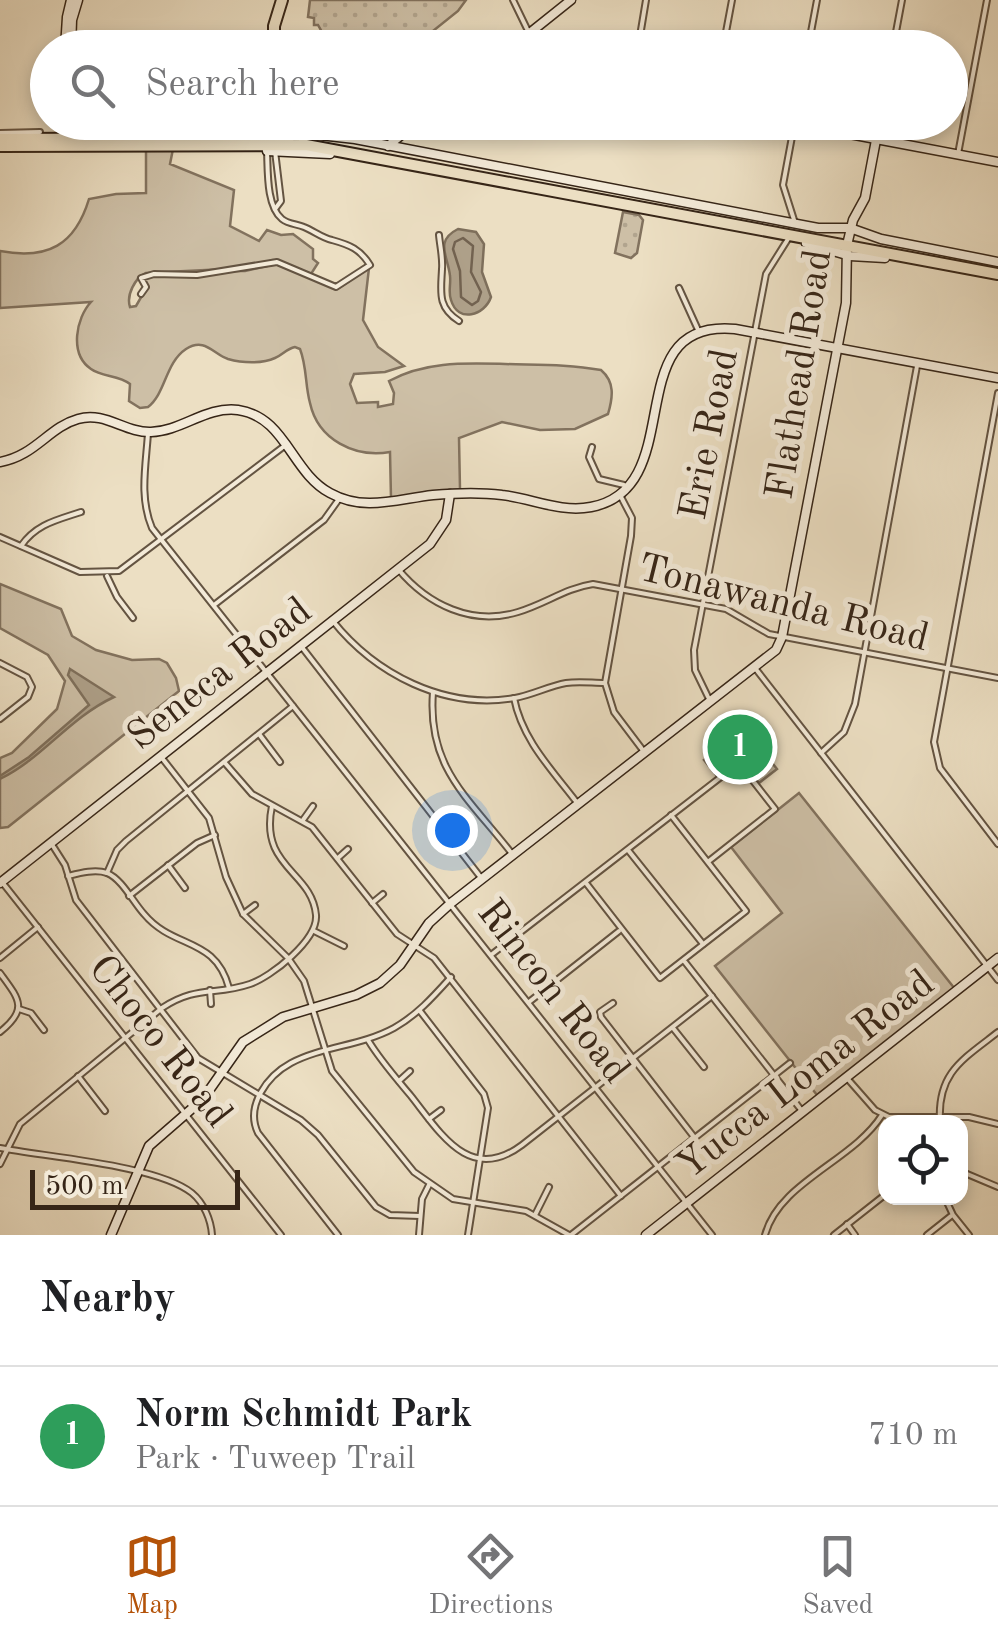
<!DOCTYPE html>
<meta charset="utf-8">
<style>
body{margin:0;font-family:"Old Standard TT",serif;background:#f6f6f6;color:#202124}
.controls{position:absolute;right:30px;bottom:30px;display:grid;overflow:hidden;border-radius:20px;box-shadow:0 5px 15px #0003}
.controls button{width:90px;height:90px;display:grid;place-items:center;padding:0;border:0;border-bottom:2px solid #e0e0e0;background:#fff;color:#202124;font:50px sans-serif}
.scale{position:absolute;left:30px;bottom:25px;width:210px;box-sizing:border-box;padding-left:10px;border:5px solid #362517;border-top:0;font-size:28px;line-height:35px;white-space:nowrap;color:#362517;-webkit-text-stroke:8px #f3ead8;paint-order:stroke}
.you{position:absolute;left:452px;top:830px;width:35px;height:35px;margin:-25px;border:8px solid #fff;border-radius:50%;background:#1a73e8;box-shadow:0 0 0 15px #1a73e833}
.badge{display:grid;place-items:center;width:65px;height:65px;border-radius:50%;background:#b45309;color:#fff;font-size:32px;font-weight:700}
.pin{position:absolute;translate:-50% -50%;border:5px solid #fff;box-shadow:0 2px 10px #0006}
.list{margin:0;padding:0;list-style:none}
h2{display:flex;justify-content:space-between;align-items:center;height:130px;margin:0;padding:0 40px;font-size:42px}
h2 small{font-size:32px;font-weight:400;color:#757577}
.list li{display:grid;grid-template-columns:65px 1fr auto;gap:30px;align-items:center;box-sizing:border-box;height:140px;padding:0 40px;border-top:2px solid #e0e0e0}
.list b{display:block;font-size:38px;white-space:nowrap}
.list p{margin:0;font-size:32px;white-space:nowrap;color:#757577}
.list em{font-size:32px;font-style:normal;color:#757577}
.icon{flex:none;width:55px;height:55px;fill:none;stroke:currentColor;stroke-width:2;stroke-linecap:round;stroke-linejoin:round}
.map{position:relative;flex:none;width:998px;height:1235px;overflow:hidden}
.search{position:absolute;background:#fff;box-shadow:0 5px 15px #0003;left:30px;right:30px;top:30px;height:110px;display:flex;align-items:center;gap:25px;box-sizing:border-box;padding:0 35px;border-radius:55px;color:#757577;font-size:38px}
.sheet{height:270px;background:#fff}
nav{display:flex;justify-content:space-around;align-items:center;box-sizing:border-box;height:140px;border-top:2px solid #e0e0e0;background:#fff;font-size:28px;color:#757577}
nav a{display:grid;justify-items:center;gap:5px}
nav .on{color:#b45309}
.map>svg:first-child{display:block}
.green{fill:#cdbfa6;stroke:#82725e;stroke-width:2.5}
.park{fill:url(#park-dots);stroke:#82725e;stroke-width:2.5}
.water{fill:#aea089;stroke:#7e6f5b;stroke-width:2.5}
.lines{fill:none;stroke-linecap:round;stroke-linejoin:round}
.shore{stroke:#726250;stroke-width:2.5}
.street-casing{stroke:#645442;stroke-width:8}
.secondary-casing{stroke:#362517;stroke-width:11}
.primary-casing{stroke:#362517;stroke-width:14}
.street{stroke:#f3ead8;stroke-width:4}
.secondary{stroke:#f3ead8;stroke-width:8}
.primary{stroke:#ecdfc3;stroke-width:10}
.labels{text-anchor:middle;stroke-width:10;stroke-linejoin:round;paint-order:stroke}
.street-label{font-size:40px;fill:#362517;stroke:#f3ead8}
</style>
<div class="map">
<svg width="998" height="1235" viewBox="0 0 998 1235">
<defs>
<pattern id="park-dots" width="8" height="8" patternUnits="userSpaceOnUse" patternTransform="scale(2.5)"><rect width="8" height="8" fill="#cdbfa6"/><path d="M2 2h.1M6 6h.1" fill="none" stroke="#b1a48e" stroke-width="1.8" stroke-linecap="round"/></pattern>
</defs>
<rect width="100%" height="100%" fill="#ecdfc3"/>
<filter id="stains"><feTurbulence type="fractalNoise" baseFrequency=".002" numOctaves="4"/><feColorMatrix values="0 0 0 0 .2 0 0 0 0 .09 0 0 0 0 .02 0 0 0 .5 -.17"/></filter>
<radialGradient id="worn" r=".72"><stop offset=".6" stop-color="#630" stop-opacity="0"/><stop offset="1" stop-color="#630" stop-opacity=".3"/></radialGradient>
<g class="green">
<path d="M146 149H173L170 164 234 190 230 226 259 241 267 230 281 235 293 234 313 249V259L318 263 311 274 273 260 246 268 146 273C135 278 126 295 130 307L136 306 147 287 143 279 151 276 195 277 223 271H245L276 264 337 289 369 268 363 320 378 347 404 366 385 372 354 374 350 384 357 403 378 402V407L393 404 394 393 389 381C425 361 465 363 505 364 538 365 568 364 601 370 615 382 613 397 608 414L575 429 540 430 502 422 459 438 460 489 391 498 390 452C355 458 318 440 310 403 305 385 307 367 300 349L295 347C286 349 283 355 275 358 262 364 242 363 228 359 213 354 205 337 186 349 165 363 166 393 148 407L140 408 129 401 130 384C119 375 102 377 91 369 69 354 76 318 91 302L0 308V251C48 260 75 245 89 199L116 194 146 193Z"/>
<polygon points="0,584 61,609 72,636 96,650 132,660 159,659 167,663 176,678 179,691 8,827 0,828 0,758 12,753 57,709 65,681 48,655 0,628"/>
<polygon points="799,793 955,989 817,1095 715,966 782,913 731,847"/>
</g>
<g class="park">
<polygon points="310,0 466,0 458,11 413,47 393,47 392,38 326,39 318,25 314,25 314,18 308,17"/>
<polygon points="623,212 639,215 643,220 637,253 631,258 615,253"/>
<polygon points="744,728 777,769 759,783 740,759 732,761 716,775 704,760"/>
</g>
<g class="water">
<path d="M458 229 476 232 484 244 482 272 491 297C485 315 458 324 451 300 448 293 451 284 450 276 448 256 434 241 458 229Z"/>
<path d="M70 669 114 697C69 718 43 758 0 779V776L29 757 89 705 68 675Z"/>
</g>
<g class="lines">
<polygon class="shore" points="463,238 473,246 471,272 481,292 478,301 472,305 461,297 460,271 453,249 455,242"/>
<g class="street-casing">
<g id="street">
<polyline points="513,0 529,33"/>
<polyline points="392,43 392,48"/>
<polyline points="638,48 646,0"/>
<polyline points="723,48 732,0"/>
<polyline points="808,48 817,0"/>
<polyline points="893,48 902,0"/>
<polyline points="794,126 783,185 795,223"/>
<polyline points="0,133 40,132"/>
<polyline points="876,140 879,122"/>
<polyline points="377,143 381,122"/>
<polyline points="275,151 281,201 275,209"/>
<polyline points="958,154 987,0"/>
<path d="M439 235C440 246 443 258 442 269 441 292 437 307 459 321"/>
<polyline points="679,288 699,332"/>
<path d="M141 294 146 287 141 278 154 274 197 275 277 262 336 287 370 265C360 249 350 245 332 240 322 238 314 231 304 227 297 224 288 224 282 219 266 206 268 170 267 151"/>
<polyline points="998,393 934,742 940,768 998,844"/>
<path d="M148 433C146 465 139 497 152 528L712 1235"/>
<polyline points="592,447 589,457 599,479 624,485"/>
<polyline points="620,495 632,518 631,536 605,683 614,712 645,753"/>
<polyline points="0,537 80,572 119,571 287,444"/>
<path d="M21 546C36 524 57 520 81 512"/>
<path d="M398 569C428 605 472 626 518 612 545 604 566 588 593 584L726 609 769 634 998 678"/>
<polyline points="107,576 117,597 133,618"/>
<polyline points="214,605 324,520 339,499"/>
<path d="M332 620C375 674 444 710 515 698 532 695 549 686 566 683 579 681 592 683 605 683"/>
<polyline points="301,646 482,879"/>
<polyline points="0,663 27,677 32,687 28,697 0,719"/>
<polyline points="755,668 998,980"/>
<path d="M433 692C427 769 469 798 513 855"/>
<path d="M514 698C522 740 553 771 578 804"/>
<polyline points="710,701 695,670 694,650 766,274 788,239"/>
<polyline points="259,734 280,762"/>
<polyline points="821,753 844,732 855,704 917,366"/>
<polyline points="162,758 209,818 226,877 243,914 288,958 304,981 332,1071 414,1172 453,1199 526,1211 569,1235"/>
<polyline points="225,763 252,794 312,827 397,934 434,958 621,1196"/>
<polyline points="303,820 313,806"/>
<polyline points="51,843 65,865 76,900 198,1058 301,1120 318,1135 376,1207 390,1215 420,1216"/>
<polyline points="628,850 703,944"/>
<polyline points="338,858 348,849"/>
<polyline points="168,865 185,888"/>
<polyline points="107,873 117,850 126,841 293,706"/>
<path d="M68 876C80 873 95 869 107 873 122 879 133 902 144 914 174 950 215 936 229 988"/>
<polyline points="2,882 281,1235"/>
<polyline points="586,883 660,978 746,911 671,815"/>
<polyline points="129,896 197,843 215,835"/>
<polyline points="372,903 383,894"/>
<polyline points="243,914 255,905"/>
<polyline points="314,931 344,946"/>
<polyline points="491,955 739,763 775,809 709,861"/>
<polyline points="0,958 38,927"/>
<polyline points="685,962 802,1111"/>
<path d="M0 973C19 999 29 1009 0 1032"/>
<polyline points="210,990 211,1004"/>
<polyline points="529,1002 619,931"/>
<polyline points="613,1003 600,1012 601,1017 694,1137"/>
<polyline points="19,1009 31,1013 44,1030"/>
<polyline points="420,1011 484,1094 488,1108 468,1235"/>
<polyline points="673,1028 704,1067"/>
<path d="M368 1040C380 1060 396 1078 411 1096 441 1134 470 1184 522 1145L712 996"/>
<polyline points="78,1076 105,1111"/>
<polyline points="846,1077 875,1110 889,1117 969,1117 998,1124"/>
<polyline points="399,1081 410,1071"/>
<polyline points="429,1119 441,1110"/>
<path d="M940 1122C937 1073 962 1060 998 1032"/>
<path d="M0 1148C46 1157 157 1165 192 1193 204 1203 211 1220 212 1235"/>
<path d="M0 1164 20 1124 162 1008C197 985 215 996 250 984 271 977 318 940 316 915 312 871 259 868 272 806"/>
<polyline points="960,1171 998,1187"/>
<polyline points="945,1198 953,1215 969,1235"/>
<polyline points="535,1215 549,1187"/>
<polyline points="847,1224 855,1235"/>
<path d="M338 1235 258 1133C245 1106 267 1076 291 1063 323 1046 361 1046 394 1028 417 1015 433 997 451 977"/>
<polyline points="419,1235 422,1199 429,1185"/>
<polyline points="571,1235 790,1063"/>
<path d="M765 1235C779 1182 853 1161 882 1115"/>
<polyline points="834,1235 886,1194"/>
<polyline points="927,1235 951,1216"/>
</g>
</g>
<g class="secondary-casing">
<g id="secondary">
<polyline points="529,33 540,48"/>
<polyline points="65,48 67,17 71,0"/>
<polyline points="71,48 72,20 78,0"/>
<polyline points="511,48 571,0"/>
<polyline points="786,122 998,162"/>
<polyline points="275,130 355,139 818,228 850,228 881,239 998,262"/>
<polyline points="65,142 65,122"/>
<polyline points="71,142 71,122"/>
<polyline points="266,144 267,151 330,154"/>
<polyline points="388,146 417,122"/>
<polyline points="806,243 850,256 885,258"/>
<path d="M0 462C35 456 49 427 78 419 105 411 125 433 151 432 182 431 206 406 238 410 286 417 291 472 330 493 364 512 397 499 433 495 455 493 479 492 502 495 531 498 560 513 591 507 692 488 615 318 735 329L998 378"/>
<polyline points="0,883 430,544 446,520 450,494"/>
<polyline points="111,1235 149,1146 203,1099 243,1042 283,1017 356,995 380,983 400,965 429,923 451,903 776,650 782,637 846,303 847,245 853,220 865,198 876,140"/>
<polyline points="646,1235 998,958"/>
</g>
</g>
<g class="primary-casing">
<g id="primary">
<polyline points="274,48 274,26 282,0"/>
<polyline points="275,122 275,143"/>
<polyline points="0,139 289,138"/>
<polyline points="266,143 266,122"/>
<polyline points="0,146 306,145 998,274"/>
</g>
</g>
<use href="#street" class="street"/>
<use href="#secondary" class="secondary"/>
<use href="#primary" class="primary"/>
</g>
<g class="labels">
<g class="street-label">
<text transform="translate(797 374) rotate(-81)" y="14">Flathead Road</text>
<text transform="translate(707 434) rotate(-79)" y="14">Erie Road</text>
<text transform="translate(784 601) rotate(14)" y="14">Tonawanda Road</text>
<text transform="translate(218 672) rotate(-38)" y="14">Seneca Road</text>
<text transform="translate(555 990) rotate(52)" y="14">Rincon Road</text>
<text transform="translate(162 1040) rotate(52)" y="14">Choco Road</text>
<text transform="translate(804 1073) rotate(-38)" y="14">Yucca Loma Road</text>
</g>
</g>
<rect width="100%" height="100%" filter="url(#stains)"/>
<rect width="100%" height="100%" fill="url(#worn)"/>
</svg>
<div class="controls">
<button><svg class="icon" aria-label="locate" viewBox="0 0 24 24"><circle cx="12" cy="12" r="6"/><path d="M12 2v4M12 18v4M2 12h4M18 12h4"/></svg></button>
</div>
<div class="scale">500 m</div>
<div class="you"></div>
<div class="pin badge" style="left:740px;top:747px;background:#2e9e5b">1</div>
<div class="search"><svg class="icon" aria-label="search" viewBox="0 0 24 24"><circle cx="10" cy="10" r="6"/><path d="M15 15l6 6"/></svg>Search here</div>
</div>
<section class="sheet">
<h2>Nearby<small></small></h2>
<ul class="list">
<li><span class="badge" style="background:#2e9e5b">1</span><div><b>Norm Schmidt Park</b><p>Park · Tuweep Trail</p></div><em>710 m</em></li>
</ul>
</section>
<nav>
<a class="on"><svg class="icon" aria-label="map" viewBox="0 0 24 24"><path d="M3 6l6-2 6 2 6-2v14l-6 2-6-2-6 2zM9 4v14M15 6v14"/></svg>Map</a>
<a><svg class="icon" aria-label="directions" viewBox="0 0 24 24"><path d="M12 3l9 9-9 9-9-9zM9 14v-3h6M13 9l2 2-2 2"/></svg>Directions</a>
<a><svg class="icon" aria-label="saved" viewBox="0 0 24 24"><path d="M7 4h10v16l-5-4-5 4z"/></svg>Saved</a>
</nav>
